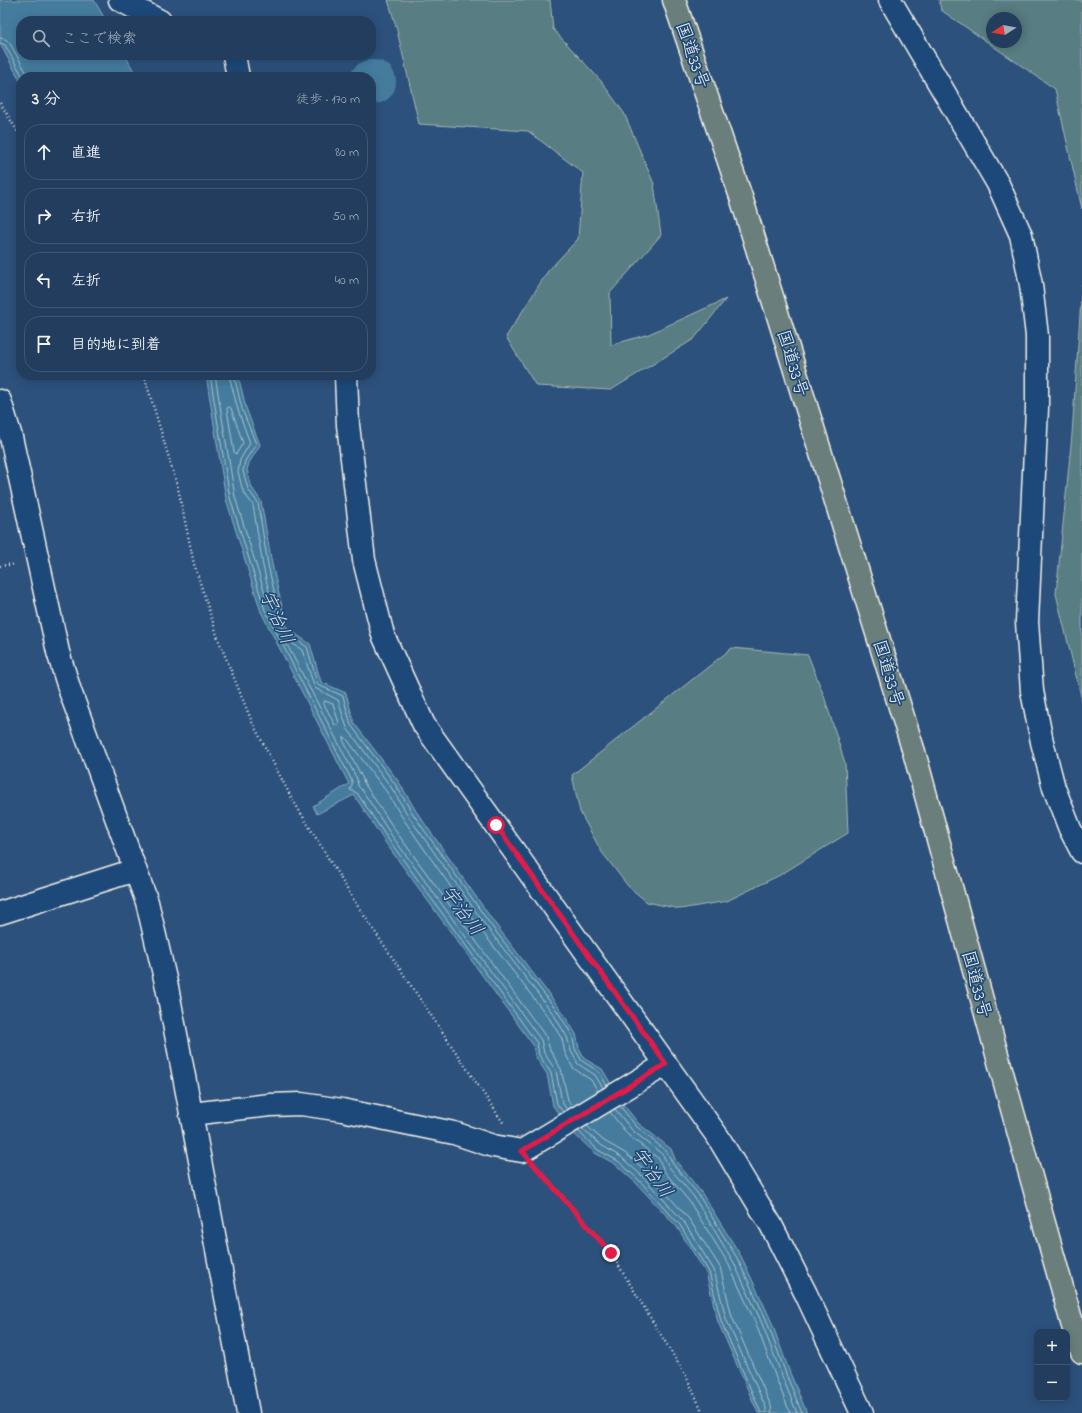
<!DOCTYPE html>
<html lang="ja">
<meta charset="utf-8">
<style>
body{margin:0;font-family:"Indie Flower","Klee One",sans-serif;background:#2e4867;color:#f1f3f6}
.controls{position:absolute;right:12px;bottom:12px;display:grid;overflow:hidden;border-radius:8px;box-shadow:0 2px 10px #0003}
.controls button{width:36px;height:36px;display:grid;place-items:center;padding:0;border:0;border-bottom:1px solid #3f5673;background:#223d5e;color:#f1f3f6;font:20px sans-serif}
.compass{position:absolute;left:986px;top:12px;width:36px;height:36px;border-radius:50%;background:#223d5e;box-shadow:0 2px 10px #0003;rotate:259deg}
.stop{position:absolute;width:12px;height:12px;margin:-9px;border:3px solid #e11d48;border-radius:50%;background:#fff}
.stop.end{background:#e11d48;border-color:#fff;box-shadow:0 1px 4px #0008}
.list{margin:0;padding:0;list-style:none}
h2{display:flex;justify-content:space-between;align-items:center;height:52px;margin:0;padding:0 16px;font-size:17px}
h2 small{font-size:13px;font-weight:400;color:#a2aebc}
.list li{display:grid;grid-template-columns:26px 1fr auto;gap:12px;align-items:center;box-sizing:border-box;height:56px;margin:0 8px 8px;padding:0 8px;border:1px solid #3f5673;border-radius:16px}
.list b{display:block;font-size:15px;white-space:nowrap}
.list em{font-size:13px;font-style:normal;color:#a2aebc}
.icon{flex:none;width:22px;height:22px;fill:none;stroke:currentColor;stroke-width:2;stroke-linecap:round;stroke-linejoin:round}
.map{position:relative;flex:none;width:1082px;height:1413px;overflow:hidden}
.search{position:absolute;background:#223d5e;box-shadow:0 2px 10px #0003;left:16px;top:16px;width:360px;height:44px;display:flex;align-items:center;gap:10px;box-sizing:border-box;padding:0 14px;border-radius:16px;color:#a2aebc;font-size:15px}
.panel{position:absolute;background:#223d5e;box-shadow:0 2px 10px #0003;left:16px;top:72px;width:360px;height:308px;border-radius:16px}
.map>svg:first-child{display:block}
.green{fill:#587d82;stroke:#a6b7b5;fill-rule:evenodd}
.water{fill:#447c9e;stroke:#8aabbc}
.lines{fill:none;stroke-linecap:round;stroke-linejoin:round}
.shore{stroke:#aec2ca;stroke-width:1}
.river{stroke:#447c9e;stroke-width:44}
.minor-casing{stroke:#f4f1e8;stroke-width:25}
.tertiary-casing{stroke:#f4f1e8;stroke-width:25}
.trunk-casing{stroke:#f4f1e8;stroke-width:25}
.path{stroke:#f4f1e8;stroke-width:2.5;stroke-dasharray:1 3;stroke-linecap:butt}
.minor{stroke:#1f4a7a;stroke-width:22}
.tertiary{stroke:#1f4a7a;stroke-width:22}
.trunk{stroke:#6b7f7c;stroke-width:22}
.route{stroke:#e11d48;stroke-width:5}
.labels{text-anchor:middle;stroke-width:3.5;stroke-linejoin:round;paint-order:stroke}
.street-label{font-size:18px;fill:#f4f1e8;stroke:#1f4a7a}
.water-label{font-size:19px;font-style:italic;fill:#dadfdd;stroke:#1f4a7a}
</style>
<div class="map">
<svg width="1082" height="1413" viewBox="0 0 1082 1413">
<rect width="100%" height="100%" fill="#2d517d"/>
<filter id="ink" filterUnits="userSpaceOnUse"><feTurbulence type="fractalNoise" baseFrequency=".025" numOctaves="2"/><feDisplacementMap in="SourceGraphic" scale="8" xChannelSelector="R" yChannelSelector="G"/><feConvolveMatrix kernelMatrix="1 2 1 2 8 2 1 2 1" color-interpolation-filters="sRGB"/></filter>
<g filter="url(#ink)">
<g class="green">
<polygon points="388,0 550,0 553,29 601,81 624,113 654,184 661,235 610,293 611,345 649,334 726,299 694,339 611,390 536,386 506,337 548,271 578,239 583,173 528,131 419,124 396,26"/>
<path d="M939 0H1082V209L1055 89 941 10ZM992 18H1016V42H992Z"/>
<polygon points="1082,284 1082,700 1056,594 1072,435"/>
<polygon points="732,648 808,655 824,696 845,763 848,833 780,875 727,901 680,909 647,902 628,886 601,851 580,812 572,775"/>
</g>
<g class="water">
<polygon points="0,0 94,0 106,21 21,21 21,55 125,55 137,77 21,77 21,82 0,44"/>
<polygon points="206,375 238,375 246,408 260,445 249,463 247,470 252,488 261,501 272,564 287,628 310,644 321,682 346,693 354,723 399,782 416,811 493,921 561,1010 576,1034 579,1048 585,1059 602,1069 623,1104 638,1123 671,1149 676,1161 701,1192 741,1256 770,1318 790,1373 807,1413 758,1413 718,1322 706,1273 677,1227 636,1183 615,1164 595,1153 572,1132 553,1106 547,1074 535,1056 533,1045 385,842 354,795 317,814 313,806 349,784 261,612 226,499"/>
</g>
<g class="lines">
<g class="shore">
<polyline points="0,38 5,39 9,42 29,77"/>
<polyline points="0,43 5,45 23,77"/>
<polyline points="210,375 230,498 265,610 352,781 352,785 350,790 357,793 388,839 537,1043 539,1055 551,1073 557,1104 563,1112"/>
<polyline points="215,375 235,497 266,597 268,598 270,596 263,566 253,505 243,491 238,472 240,460 250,443 238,410 229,375"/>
<polyline points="234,375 242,409 256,444 245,461 243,471 248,489 258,503 268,565 283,630 307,647 318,685 343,696 351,725 395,784 413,814 490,924 558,1012 572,1035 575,1049 582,1061 599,1072 607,1086"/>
<polygon points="229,407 231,408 243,443 236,454 234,452 227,409"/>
<polygon points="325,701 333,704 339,723 338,725 335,725 324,704"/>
<polyline points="620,1106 636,1126 667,1152 673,1164 698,1194 737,1258 766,1319 786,1374 802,1413"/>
<polyline points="572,1107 568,1100 561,1069 550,1050 546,1037 397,833 364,783 362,777 343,740 344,737 346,738 386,791 404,820 481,930 549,1018 562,1039 565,1053 573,1068 591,1080 598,1091"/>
<polyline points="615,1109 632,1130 663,1155 669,1167 694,1197 733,1261 761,1321 782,1376 797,1413"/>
<polyline points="567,1110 562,1102 556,1071 544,1053 541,1040 392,836 362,790 358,786 357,779 294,658 286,643 287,641 289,641 302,650 315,688 338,700 347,728 391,787 409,817 486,926 554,1015 567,1037 571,1051 578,1064 595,1075 603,1088"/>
<polyline points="610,1112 628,1135 659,1159 664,1171 689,1201 728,1263 756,1324 776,1378 790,1413"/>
<polyline points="587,1126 604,1141 625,1153 647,1172 689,1219 720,1267 732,1317 771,1406 772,1413"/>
<polyline points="582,1129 601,1145 621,1157 642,1176 684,1222 714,1270 726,1319 766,1408 766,1413"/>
<polyline points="578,1131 598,1150 618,1161 639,1180 680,1225 709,1272 721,1321 761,1413"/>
</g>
<polyline class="river" points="371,82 374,82"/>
<g class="minor-casing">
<g id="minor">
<polyline points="120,0 160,21"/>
<polyline points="234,55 238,77"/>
<polyline points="346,375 348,425 364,560 383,635 424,725 718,1137 771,1225 806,1294 862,1413"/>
<polyline points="0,401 11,437 58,652 70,691 147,902 167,987 248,1413"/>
<polyline points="0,913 135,870"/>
<polyline points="191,1114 270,1105 301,1104 342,1110 454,1133 493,1146 522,1151 666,1064"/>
</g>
</g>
<g class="tertiary-casing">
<polyline id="tertiary" points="890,0 998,184 1021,235 1031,285 1037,336 1037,408 1027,622 1032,691 1042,742 1054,788 1070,829 1082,852"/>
</g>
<g class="trunk-casing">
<polyline id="trunk" points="674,0 741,197 914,752 1012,1109 1072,1323 1082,1352"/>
</g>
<g class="path">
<polyline points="0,103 21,137"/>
<polyline points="144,375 178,488 194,564 219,641 252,722 291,797 355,902 504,1124"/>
<polyline points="0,566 15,564"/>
<polyline points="537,1168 611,1253 686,1376 703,1413"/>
</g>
<use href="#minor" class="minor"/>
<use href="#tertiary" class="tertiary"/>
<use href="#trunk" class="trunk"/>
</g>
</g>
<g class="lines" filter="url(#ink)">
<polyline class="route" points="496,825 666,1064 522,1151 611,1253"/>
</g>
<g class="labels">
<g class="street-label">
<text transform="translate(693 55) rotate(71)" y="6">国道33号</text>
<text transform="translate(793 363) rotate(73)" y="6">国道33号</text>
<text transform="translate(889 673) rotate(73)" y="6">国道33号</text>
<text transform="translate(977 984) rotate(75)" y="6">国道33号</text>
</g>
<g class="water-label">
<text transform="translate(278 617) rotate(66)" y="7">宇治川</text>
<text transform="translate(463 910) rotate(53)" y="7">宇治川</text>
<text transform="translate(653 1172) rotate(55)" y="7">宇治川</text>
</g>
</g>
</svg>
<div class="controls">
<button>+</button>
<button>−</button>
</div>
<svg class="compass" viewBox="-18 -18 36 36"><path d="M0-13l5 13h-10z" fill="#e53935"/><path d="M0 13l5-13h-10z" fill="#a2aebc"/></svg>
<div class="stop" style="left:496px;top:825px"></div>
<div class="stop end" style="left:611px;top:1253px"></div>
<div class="search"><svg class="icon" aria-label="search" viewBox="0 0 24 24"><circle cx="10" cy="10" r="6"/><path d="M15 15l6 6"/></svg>ここで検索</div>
<section class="panel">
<h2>3 分<small>徒歩 · 170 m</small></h2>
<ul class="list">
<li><svg class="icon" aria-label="ahead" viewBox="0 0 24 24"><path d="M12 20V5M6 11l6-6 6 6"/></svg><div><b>直進</b></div><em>80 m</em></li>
<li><svg class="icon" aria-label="right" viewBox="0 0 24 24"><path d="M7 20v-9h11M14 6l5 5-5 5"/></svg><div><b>右折</b></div><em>50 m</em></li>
<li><svg class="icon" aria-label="left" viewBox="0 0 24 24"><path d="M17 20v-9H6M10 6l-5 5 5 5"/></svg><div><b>左折</b></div><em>40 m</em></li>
<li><svg class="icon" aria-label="arrive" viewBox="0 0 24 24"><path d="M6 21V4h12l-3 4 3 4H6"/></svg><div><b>目的地に到着</b></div></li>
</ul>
</section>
</div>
